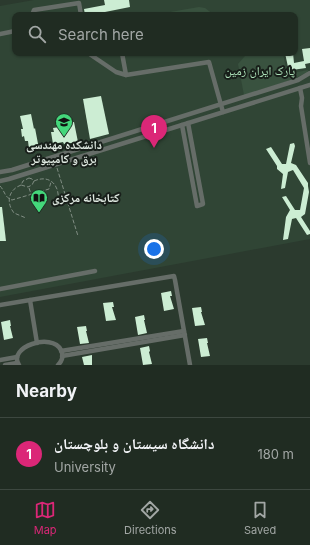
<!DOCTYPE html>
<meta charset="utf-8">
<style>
body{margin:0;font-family:Inter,"Noto Naskh Arabic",sans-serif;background:#28342a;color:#f1f3f6}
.you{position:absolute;left:154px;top:249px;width:14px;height:14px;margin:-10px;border:3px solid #fff;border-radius:50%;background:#1a73e8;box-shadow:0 0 0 6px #1a73e833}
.badge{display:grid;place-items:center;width:26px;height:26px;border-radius:50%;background:#db2777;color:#fff;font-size:13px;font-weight:700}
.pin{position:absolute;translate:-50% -33px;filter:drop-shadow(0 1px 2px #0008)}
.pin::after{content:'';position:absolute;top:21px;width:14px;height:12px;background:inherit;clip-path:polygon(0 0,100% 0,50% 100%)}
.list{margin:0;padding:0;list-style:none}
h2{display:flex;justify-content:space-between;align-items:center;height:52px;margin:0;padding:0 16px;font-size:17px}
h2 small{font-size:13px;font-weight:400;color:#a2a7a5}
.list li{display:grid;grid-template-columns:26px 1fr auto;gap:12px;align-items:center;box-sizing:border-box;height:72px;padding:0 16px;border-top:1px solid #3d4840}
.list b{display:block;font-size:15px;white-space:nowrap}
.list p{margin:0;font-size:13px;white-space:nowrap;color:#a2a7a5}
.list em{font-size:13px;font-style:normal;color:#a2a7a5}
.icon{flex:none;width:22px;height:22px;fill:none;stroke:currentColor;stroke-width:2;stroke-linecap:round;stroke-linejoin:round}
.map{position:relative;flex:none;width:310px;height:365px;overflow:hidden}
.search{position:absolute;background:#202c22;box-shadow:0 1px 3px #0004;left:12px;right:12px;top:12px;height:44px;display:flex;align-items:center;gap:10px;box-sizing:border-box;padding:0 14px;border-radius:8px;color:#a2a7a5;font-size:15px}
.sheet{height:124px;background:#202c22}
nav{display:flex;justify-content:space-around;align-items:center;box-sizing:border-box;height:56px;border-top:1px solid #3d4840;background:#202c22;font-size:11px;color:#a2a7a5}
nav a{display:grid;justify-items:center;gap:2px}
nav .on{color:#db2777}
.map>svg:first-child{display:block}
.built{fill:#304535;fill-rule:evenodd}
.green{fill:#39523f}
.building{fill:#ccedd3}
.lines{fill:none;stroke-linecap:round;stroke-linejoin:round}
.path{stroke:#808d83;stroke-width:1;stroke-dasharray:4 2;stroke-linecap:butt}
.minor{stroke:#666d68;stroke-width:4.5}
.labels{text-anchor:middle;stroke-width:4;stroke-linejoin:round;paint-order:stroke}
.park-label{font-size:12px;fill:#ade2b9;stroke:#181f1a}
.poi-label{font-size:12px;font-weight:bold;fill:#e0eae2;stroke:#181f1a}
</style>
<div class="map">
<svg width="310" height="365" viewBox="0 0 310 365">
<rect width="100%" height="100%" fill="#2b3a2e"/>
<path class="built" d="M34 0H310V239L0 297V6ZM15 15H295V53H15Z"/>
<g class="green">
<polygon points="199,7 205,8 214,15 153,15"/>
<polygon points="258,53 283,53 287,74 308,70 307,73 285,82 244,95 238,64 245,56"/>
</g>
<g class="building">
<polygon points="104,0 129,0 130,7 100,13 101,15 85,15 84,9 105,5"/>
<polygon points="310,48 310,63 305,64 306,68 292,70 292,67 288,67 285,53 293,53 294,63 304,61 302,49"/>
<polygon points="101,96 109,134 90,139 83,99"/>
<polygon points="31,114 34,129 35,128 39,149 35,150 34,148 29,149 28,141 25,141 24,136 22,137 21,129 23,129 20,116"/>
<polygon points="74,122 78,142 64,144 63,142 53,144 51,132 54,132 53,128 66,126 66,123"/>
<polygon points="294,143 295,146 291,163 296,165 308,183 308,186 309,192 305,214 301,217 310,231 310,234 307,235 296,218 292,219 288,239 283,240 286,217 290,210 282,197 286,196 295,210 300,210 304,188 293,170 288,172 285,188 281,189 283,174 277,169 277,166 266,149 271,147 282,164 286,164 290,144"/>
<polygon points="0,207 2,207 6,241 0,241"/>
<polygon points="171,291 172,296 170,296 174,309 164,311 161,293"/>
<polygon points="113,302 114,307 112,307 116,320 106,321 103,303"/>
<polygon points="201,307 202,312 201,312 205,325 195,326 192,308"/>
<polygon points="144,315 145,320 144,320 147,333 138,335 135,317"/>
<polygon points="10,320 11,326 10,326 13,338 4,340 1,322"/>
<polygon points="86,326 87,331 86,331 89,343 80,344 77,327"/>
<polygon points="207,338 208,343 207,343 210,356 201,357 198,339"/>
<polygon points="149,346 150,351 149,352 152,364 143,365 140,348"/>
<polygon points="92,355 92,365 84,365 82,357"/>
</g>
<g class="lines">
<g class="path">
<polyline points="57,168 78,236"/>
<polygon points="29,178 32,179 34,181 32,185 28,187 21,185 23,181"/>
<path d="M34 181C52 173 62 189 57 205"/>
<path d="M21 185C8 190 6 203 14 213L26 218"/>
<path d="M0 186C5 191 4 197 12 200L49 189 51 182"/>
<polyline points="29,188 31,194"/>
<polyline points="59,196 66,197"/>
</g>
<g class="minor">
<polyline points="32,15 34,10 79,3 81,15"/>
<polyline points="0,34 15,31"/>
<polyline points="88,53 116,72 126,75 209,62 223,112"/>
<polyline points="122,53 126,75"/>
<polyline points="300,88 302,98 301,106 310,163"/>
<polyline points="182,125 197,206 203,204 188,123"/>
<polyline points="0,172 12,170 298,80 310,73"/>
<polyline points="0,181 9,179 310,85"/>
<polyline points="0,289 95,271"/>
<polyline points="30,300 37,343"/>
<polyline points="0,305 174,276 175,280 190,365"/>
<polyline points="61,351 184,331"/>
<polyline points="62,356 185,335"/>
<polyline points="0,360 17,357"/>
<polyline points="5,365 17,363"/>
<path d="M19 365C7 347 52 332 61 350 64 356 62 361 58 365"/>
</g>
</g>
<defs>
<g id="school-pin" transform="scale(0.9)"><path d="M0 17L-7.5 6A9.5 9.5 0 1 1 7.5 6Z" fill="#44d77b" stroke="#181f1a"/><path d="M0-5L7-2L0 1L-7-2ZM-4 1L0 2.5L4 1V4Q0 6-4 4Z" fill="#111"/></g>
<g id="library-pin" transform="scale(0.9)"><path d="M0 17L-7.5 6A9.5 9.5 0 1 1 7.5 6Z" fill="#44d77b" stroke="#181f1a"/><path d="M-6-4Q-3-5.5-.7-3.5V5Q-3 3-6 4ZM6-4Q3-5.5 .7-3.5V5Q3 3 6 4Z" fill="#111"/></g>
</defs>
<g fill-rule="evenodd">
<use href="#school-pin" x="64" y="122"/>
<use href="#library-pin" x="39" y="198"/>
</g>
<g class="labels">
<g class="park-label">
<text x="260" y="75">پارک ایران زمین</text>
</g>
<g class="poi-label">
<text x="64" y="149">دانشکده مهندسی<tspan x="64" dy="14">برق و کامپیوتر</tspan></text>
<text x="52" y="202" text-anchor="start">کتابخانه مرکزی</text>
</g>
</g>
</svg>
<div class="you"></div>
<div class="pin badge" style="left:154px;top:148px">1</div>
<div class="search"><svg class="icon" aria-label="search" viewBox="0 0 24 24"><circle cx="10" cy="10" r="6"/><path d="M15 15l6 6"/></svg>Search here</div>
</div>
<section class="sheet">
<h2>Nearby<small></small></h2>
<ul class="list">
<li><span class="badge">1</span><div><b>دانشگاه سیستان و بلوچستان</b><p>University</p></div><em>180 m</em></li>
</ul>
</section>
<nav>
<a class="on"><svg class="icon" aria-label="map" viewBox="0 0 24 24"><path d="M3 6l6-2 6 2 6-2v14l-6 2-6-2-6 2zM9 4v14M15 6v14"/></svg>Map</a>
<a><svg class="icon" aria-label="directions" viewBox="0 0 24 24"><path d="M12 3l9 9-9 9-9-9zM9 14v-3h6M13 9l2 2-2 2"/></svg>Directions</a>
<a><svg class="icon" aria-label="saved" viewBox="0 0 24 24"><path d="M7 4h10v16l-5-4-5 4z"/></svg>Saved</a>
</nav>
